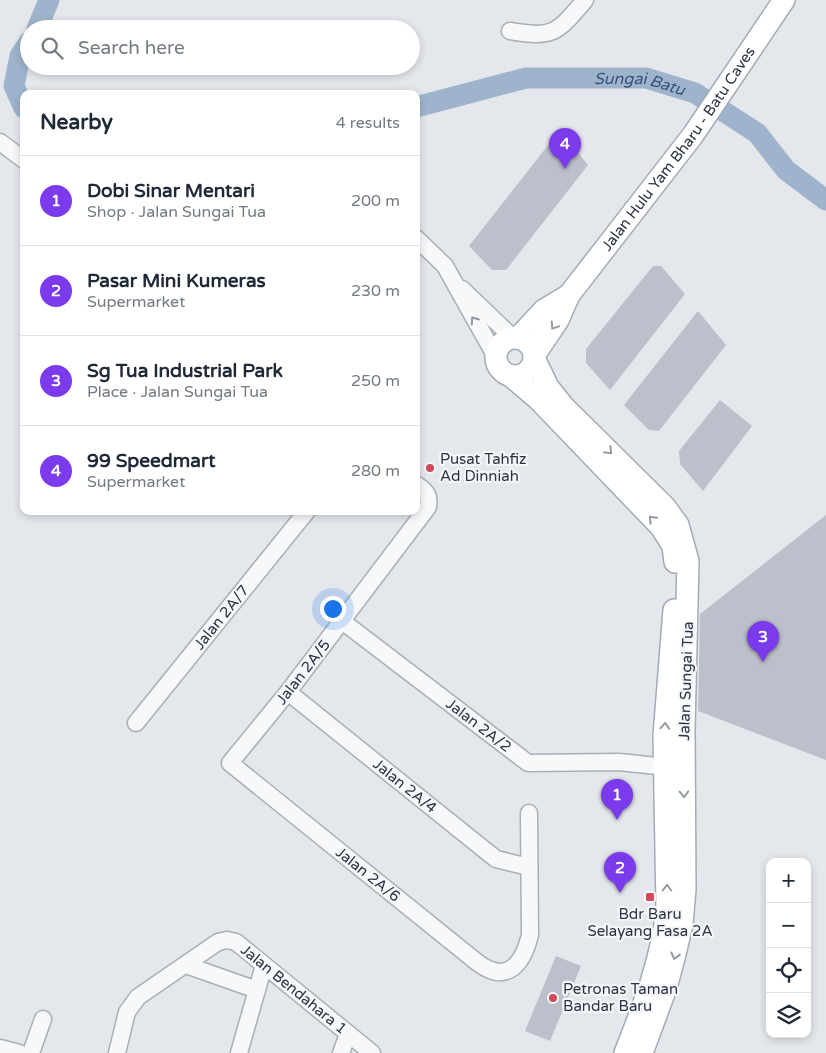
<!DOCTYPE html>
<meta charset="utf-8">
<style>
body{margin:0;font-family:"Varela Round",sans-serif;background:#f6f6f7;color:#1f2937}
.controls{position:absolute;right:15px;bottom:15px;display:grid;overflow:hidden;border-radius:10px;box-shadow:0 2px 8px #0003}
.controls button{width:45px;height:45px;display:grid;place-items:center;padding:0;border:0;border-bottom:1px solid #e0e1e3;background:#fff;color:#1f2937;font:25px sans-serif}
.you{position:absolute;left:332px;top:608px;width:18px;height:18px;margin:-12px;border:4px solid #fff;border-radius:50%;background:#1a73e8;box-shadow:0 0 0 8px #1a73e833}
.badge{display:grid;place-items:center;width:32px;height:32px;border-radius:50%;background:#7c3aed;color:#fff;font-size:16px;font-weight:700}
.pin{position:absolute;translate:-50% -41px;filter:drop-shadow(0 1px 2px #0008)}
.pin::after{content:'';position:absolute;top:26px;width:18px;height:15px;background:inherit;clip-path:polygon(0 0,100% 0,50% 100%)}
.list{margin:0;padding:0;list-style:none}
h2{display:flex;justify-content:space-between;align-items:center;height:65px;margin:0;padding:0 20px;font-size:21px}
h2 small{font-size:16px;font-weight:400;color:#747a83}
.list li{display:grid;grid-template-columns:32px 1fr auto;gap:15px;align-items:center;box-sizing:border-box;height:90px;padding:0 20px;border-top:1px solid #e0e1e3}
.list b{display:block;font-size:19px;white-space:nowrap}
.list p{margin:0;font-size:16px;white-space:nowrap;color:#747a83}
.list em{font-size:16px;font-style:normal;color:#747a83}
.icon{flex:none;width:28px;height:28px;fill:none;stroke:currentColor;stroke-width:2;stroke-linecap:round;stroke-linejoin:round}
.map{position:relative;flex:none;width:826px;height:1053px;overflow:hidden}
.search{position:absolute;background:#fff;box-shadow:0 2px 8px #0003;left:20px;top:20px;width:400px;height:55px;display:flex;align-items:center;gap:12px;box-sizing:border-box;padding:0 18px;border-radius:28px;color:#747a83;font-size:19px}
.panel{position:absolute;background:#fff;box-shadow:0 2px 8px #0003;left:20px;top:90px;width:400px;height:425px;border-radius:10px}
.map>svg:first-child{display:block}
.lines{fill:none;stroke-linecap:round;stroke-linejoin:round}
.river{stroke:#9fb4cc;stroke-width:21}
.building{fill:#bbc0ca}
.minor-casing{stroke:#a9aeb7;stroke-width:19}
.major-casing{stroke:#a3abb8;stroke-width:24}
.minor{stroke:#f7f8fa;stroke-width:16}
.major{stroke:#fff;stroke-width:21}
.oneway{stroke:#9196a0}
.oneway2{stroke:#959aa2}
.poi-dot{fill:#d1495b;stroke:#f4f6f9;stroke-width:2}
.labels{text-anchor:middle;stroke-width:4.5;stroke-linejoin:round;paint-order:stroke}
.street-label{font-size:15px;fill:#2b3445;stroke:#f4f6f9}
.poi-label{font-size:15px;fill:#2b3445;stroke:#f4f6f9;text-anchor:start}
.water-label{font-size:16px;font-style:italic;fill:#34527a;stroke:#f4f6f9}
</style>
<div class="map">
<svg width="826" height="1053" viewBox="0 0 826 1053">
<rect width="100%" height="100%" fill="#e4e7ec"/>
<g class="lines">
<g class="river">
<polyline points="37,29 49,0"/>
<path id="s1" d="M416 107 526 78H646L695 93 757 133 786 170 826 200"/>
<polyline points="24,108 14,86 20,56 29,42"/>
</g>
</g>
<g class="building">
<polygon points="560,130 588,165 506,270 492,270 469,246"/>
<polygon points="653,266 661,266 685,294 610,390 586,363 586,349"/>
<polygon points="698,311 726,345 659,431 649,430 624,405"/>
<polygon points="720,400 752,426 703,491 680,464 679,451"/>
<polygon points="826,515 826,760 698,711 700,614"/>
<polygon points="556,956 581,966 550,1041 525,1031"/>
</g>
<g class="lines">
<g class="minor-casing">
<g id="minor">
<path d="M510 31C554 38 556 34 585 0"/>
<polyline points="0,142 24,160"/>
<polyline points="416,238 445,266 496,357"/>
<polyline points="462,289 513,338"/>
<path id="s2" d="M416 484C426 491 430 495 428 507L288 692 230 763 478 963C508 985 523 963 530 935L529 813"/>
<path id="s3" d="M342 621 528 763 619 762 676 768"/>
<path id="s4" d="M288 692 496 859 529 867"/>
<path id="s5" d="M136 723 307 511"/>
<polyline points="186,965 257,990"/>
<polyline points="0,1048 19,1053"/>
<polyline points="31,1053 43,1019"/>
<path id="s6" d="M117 1053 127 1012 138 997 218 942 227 940 236 942 372 1053"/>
<polyline points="239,1053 264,965"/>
<polyline points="341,1053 348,1034"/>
</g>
</g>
<g class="major-casing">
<g id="major">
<circle cx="515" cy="357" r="19"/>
<polyline points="518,338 544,310 569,295"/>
<path id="s7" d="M535 354 558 320 569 295 693 135 784 0"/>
<polyline points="535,360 548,387 564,407 665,507 678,525 688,561 684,729 685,889 682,924 675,954 666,988 642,1053"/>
<polyline points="511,376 538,399 661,527 673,546 675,562"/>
<path d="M625 1053C644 1005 662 959 667 908L664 736 674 610"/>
</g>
</g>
<use href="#minor" class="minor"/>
<use href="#major" class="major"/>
</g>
<defs><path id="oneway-chevron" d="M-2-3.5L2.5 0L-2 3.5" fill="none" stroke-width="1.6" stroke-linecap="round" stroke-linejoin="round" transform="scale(1.25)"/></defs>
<use class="oneway" href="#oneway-chevron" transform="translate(474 320) rotate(-125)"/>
<g class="oneway2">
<use href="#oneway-chevron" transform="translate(554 326) rotate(124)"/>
<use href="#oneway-chevron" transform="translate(609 451) rotate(45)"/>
<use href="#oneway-chevron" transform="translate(652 519) rotate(-134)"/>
<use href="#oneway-chevron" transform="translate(665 726) rotate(-86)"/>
<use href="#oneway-chevron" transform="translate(684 794) rotate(89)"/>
<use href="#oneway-chevron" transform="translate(667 888) rotate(-90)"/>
<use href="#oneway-chevron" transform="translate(675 956) rotate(104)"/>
</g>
<g class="poi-dot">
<circle cx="430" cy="468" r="5"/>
<rect x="645" y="892" width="10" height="10" rx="2.5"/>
<circle cx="553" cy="998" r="5"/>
</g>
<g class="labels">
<g class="street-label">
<text dy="5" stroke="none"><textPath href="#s7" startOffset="251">Jalan Hulu Yam Bharu - Batu Caves</textPath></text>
<text dy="5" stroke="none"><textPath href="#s5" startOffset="136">Jalan 2A/7</textPath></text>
<text transform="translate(303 672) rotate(-52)" y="5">Jalan 2A/5</text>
<text transform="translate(686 681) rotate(-88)" y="5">Jalan Sungai Tua</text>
<text dy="5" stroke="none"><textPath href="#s3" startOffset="172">Jalan 2A/2</textPath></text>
<text dy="5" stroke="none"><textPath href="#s4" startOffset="150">Jalan 2A/4</textPath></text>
<text dy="5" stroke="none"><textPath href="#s2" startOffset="529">Jalan 2A/6</textPath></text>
<text dy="5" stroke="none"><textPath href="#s6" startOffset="251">Jalan Bendahara 1</textPath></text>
</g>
<g class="poi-label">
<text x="440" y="464">Pusat Tahfiz<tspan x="440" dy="17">Ad Dinniah</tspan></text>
<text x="650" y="919" text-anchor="middle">Bdr Baru<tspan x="650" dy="17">Selayang Fasa 2A</tspan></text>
<text x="563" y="994">Petronas Taman<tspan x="563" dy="17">Bandar Baru</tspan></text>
</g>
<g class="water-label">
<text dy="6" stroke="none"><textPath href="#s1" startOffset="228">Sungai Batu</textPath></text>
</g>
</g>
</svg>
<div class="controls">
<button>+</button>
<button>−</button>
<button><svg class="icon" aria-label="locate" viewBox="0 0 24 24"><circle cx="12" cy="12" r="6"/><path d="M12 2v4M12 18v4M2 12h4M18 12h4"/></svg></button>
<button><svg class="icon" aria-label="layers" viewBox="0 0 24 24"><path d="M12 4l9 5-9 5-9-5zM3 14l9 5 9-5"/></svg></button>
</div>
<div class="you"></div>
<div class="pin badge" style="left:617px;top:820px">1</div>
<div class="pin badge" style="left:620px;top:893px">2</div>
<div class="pin badge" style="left:763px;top:662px">3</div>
<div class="pin badge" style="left:565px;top:169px">4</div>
<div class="search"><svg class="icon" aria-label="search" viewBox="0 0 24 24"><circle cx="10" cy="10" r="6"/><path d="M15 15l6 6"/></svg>Search here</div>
<section class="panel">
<h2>Nearby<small>4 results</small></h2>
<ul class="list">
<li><span class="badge">1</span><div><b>Dobi Sinar Mentari</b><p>Shop · Jalan Sungai Tua</p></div><em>200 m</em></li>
<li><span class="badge">2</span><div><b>Pasar Mini Kumeras</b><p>Supermarket</p></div><em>230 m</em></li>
<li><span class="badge">3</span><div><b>Sg Tua Industrial Park</b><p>Place · Jalan Sungai Tua</p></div><em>250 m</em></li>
<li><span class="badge">4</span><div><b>99 Speedmart</b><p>Supermarket</p></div><em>280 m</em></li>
</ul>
</section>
</div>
